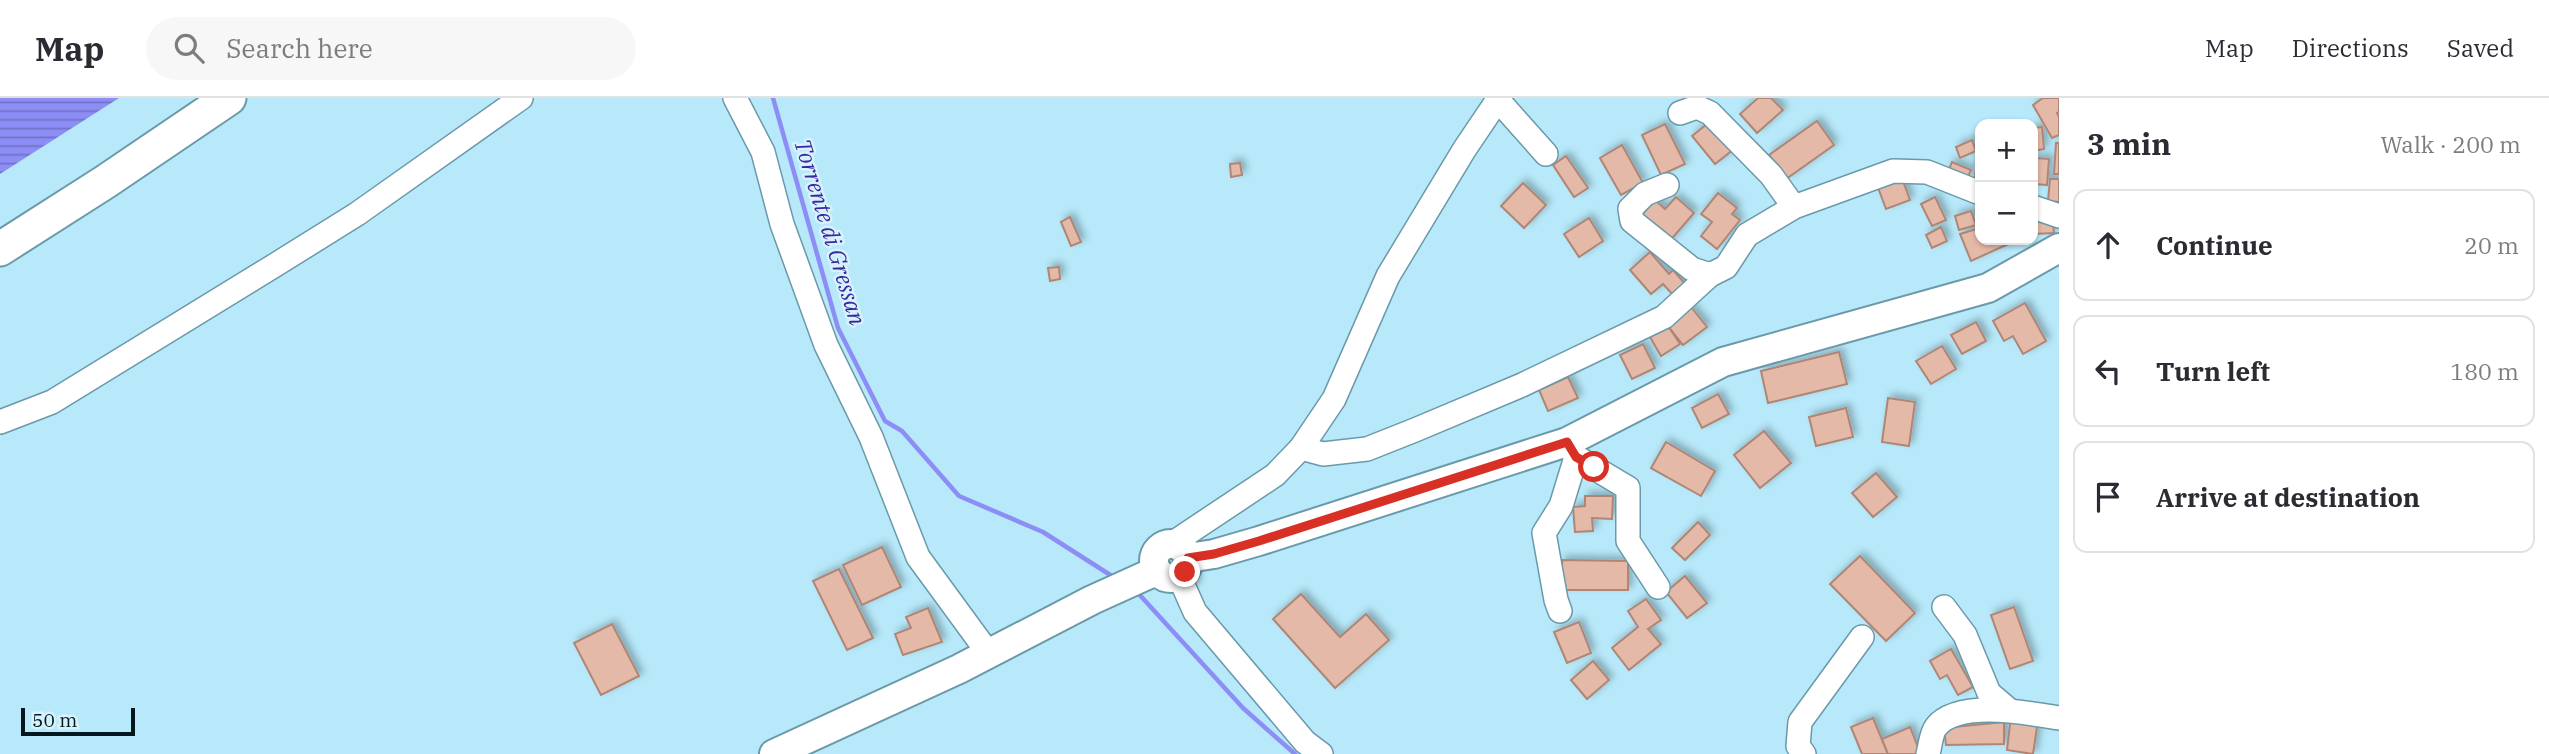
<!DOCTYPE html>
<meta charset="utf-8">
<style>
body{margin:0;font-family:"IBM Plex Serif",serif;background:#f7f7f7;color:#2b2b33}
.controls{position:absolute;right:21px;top:21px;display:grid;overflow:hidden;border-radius:14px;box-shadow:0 2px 5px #0004}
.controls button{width:63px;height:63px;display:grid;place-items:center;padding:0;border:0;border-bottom:2px solid #e1e1e2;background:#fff;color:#2b2b33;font:35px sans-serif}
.scale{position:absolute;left:21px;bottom:18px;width:114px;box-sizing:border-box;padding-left:7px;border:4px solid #05171e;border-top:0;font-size:19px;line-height:24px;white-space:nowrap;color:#05171e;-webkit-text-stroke:5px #d5f2fd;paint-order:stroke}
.stop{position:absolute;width:21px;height:21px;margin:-16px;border:5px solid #d93025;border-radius:50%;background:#fff}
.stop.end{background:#d93025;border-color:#fff;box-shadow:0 2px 7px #0008}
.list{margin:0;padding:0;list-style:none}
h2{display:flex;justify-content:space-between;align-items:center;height:91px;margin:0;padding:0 28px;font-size:30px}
h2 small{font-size:23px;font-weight:400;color:#7c7c81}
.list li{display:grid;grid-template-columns:46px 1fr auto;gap:21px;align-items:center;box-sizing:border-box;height:112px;margin:0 14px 14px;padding:0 14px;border:2px solid #e1e1e2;border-radius:14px}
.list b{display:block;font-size:26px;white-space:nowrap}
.list em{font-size:23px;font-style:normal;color:#7c7c81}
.icon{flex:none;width:38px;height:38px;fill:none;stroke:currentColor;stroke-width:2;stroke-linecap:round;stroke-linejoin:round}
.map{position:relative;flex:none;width:2059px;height:656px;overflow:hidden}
header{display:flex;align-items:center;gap:42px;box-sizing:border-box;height:98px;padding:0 35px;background:#fff;border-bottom:2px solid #e1e1e2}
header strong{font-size:33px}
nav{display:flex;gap:38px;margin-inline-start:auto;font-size:24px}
.search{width:490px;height:63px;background:#f7f7f7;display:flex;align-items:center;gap:18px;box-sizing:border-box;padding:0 24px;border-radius:38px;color:#7c7c81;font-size:26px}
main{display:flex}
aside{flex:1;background:#fff}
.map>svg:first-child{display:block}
.water{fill:url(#water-rules)}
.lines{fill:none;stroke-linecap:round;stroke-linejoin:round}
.stream{stroke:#8d8df6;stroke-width:4.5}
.building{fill:#e5b9a8;stroke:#af8676;stroke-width:2;filter:url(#shadow)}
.minor-casing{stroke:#6a99aa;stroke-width:26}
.major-casing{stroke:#6a99aa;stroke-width:32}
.highway-casing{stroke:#6a99aa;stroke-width:37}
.minor{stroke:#fff;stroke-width:23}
.major{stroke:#fff;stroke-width:28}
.highway{stroke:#fff;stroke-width:33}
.route{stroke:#d93025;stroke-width:9}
.labels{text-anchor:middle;stroke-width:5;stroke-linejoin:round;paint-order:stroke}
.water-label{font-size:23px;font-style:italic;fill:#3c26a0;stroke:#d5f2fd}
</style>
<header>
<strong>Map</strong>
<div class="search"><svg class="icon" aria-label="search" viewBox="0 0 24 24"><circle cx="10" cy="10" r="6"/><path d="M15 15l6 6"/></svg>Search here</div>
<nav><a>Map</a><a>Directions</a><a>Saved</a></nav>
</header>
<main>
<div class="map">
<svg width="2059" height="656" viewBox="0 0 2059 656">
<defs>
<pattern id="water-rules" width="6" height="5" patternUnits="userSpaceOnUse" patternTransform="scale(1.75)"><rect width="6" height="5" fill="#8d8df6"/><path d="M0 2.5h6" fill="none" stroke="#7172c7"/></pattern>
<filter id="shadow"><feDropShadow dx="4" dy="-4" stdDeviation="3.5" flood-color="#0004"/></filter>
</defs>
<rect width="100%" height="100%" fill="#b7e9fa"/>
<polygon class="water" points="0,0 119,0 0,76"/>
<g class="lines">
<g class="stream">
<polyline points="773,0 838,230 885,323 902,333 959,398 1043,434 1115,480"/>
<polyline points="1137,494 1243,610 1295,656"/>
</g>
</g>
<g class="building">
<polygon points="1758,0 1771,0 1783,12 1757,35 1740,16"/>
<polygon points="2043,0 2059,0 2059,14 2057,15 2059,19 2059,37 2052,40 2033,7"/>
<polygon points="1711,23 1734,51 1715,66 1692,38"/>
<polygon points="1817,23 1834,47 1786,81 1769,57"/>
<polygon points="1665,26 1685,66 1661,77 1642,37"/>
<polygon points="2042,29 2044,51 2033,53 2033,30"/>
<polygon points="1972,42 1976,53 1960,60 1956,49"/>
<polygon points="2056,45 2059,45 2059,76 2054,76"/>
<polygon points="1622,47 1643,85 1621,97 1600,60"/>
<polygon points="1566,58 1588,90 1574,99 1553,67"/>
<polygon points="1977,59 1980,60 1980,89 1974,89"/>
<polygon points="2035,60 2049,61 2047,87 2033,86"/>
<polygon points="1952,64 1971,72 1967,81 1948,74"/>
<polygon points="1240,65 1242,77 1231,79 1230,66"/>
<polygon points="1900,75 1910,102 1886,111 1876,84"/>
<polygon points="2050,81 2059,81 2059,104 2048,103"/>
<polygon points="1523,85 1546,107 1524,130 1501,108"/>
<polygon points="1718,95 1737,110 1732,116 1740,122 1717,151 1701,138 1712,124 1701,116"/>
<polygon points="1676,99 1694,115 1668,145 1639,120 1655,102 1665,111"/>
<polygon points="1935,99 1946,122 1932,128 1921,106"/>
<polygon points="2033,112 2053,125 2054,135 2033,136"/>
<polygon points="1971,113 1976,127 1959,132 1955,118"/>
<polygon points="1070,119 1081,144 1071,148 1061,124"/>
<polygon points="1589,120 1603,143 1579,159 1564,136"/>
<polygon points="1941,129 1947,143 1932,150 1926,137"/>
<polygon points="1980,130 1980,142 2017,142 1971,163 1960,136"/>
<polygon points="1650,154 1669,176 1673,172 1686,187 1674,198 1663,186 1651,196 1630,172"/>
<polygon points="1059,169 1060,181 1050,183 1048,170"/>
<polygon points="2025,205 2046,243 2023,256 2013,238 2004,243 1993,223"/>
<polygon points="1691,209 1707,229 1683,247 1668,228"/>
<polygon points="1976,224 1986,243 1962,256 1951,237"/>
<polygon points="1668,228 1680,246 1661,258 1650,239"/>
<polygon points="1643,246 1655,270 1632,281 1620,257"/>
<polygon points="1942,248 1956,271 1931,286 1916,263"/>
<polygon points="1839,254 1847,286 1768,305 1761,273"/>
<polygon points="1568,279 1578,300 1548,313 1539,292"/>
<polygon points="1718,296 1729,316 1702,330 1692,310"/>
<polygon points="1888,300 1915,304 1909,348 1882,344"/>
<polygon points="1846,310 1853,339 1816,348 1809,319"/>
<polygon points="1764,333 1791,365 1760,390 1734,357"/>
<polygon points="1666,344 1715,373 1701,398 1651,370"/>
<polygon points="1876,375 1897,399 1873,419 1852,395"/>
<polygon points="1585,398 1613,398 1612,421 1592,420 1593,433 1575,434 1573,409 1585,408"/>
<polygon points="1698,424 1710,437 1685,462 1672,450"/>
<polygon points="882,449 901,489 862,507 843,467"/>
<polygon points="1860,458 1915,515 1886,543 1830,486"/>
<polygon points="1562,462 1628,463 1628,492 1562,492"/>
<polygon points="839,471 873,540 847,552 813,483"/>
<polygon points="1685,478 1707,505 1687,520 1666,494"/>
<polygon points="1301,496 1340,539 1366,516 1389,542 1335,590 1273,521"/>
<polygon points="1646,501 1661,522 1648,531 1661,546 1629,572 1612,550 1638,529 1628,513"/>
<polygon points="2014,509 2033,563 2010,571 1991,517"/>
<polygon points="928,510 942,544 903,557 895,536 911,530 906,519"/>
<polygon points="1579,524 1591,555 1567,565 1554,534"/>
<polygon points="612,526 639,578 601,597 574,545"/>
<polygon points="1951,551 1973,589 1958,597 1947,577 1940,581 1930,563"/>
<polygon points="1593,563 1609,582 1587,601 1571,582"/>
<polygon points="2011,618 2038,622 2033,656 2007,652"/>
<polygon points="1873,620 1888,656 1862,656 1851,629"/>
<polygon points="2004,624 2004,646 1946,647 1944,630"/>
<polygon points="1910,629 1920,654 1915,656 1888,656 1882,641"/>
</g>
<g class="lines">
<g class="minor-casing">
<g id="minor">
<polyline points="735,0 763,54 782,126 826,247 871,339 918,459 989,556"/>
<polyline points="1498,2 1546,56"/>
<polyline points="1680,15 1697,9 1710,15 1771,77 1794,109"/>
<polyline points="1667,87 1645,96 1630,111 1632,123 1692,171 1710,177 1726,169 1747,137 1794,109 1893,73 1927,74 1980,95"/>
<polyline points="2033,109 2059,118"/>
<polyline points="0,324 52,304 272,169 357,116 521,0"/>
<polyline points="1301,350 1323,356 1367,351 1415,332 1522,287 1664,219 1710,177"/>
<polyline points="1576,359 1628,390 1628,443 1658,489"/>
<polyline points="1173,445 1275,377 1301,350 1334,301 1388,178 1464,52 1499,0"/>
<polyline points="1179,478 1195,514 1305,644 1321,656"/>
<polyline points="1944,509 1965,537 1989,595 2009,612"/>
<polyline points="1560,513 1556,502 1544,435 1561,408 1576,359 1567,344"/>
<polyline points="1804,656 1798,648 1800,624 1862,539"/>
<path d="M1928 656C1930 649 1931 635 1936 629 1958 601 2028 615 2059 620"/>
</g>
</g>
<g class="major-casing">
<g id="major">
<circle cx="1171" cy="463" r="17"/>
<polyline points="1188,460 1214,456 1259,443 1567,344 1723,264 1988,190 2059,150"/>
<polyline points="774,656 959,571 1092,502 1156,473"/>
</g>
</g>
<g class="highway-casing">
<polyline id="highway" points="0,151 105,84 229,0"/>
</g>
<use href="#minor" class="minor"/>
<use href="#major" class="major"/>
<use href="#highway" class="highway"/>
</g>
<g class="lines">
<polyline class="route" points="1185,474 1188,460 1214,456 1259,443 1567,344 1576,359 1594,369"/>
</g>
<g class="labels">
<g class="water-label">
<text transform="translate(830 134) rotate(73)" y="8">Torrente di Gressan</text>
</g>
</g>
</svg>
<div class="controls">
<button>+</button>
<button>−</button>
</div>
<div class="scale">50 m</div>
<div class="stop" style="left:1594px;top:369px"></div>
<div class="stop end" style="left:1185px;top:474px"></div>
</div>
<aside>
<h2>3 min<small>Walk · 200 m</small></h2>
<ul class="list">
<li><svg class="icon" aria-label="ahead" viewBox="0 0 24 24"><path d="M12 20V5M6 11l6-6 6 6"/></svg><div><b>Continue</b></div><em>20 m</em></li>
<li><svg class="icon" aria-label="left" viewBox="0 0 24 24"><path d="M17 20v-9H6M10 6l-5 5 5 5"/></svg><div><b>Turn left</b></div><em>180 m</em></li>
<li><svg class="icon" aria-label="arrive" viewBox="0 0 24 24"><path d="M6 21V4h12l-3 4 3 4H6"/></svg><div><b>Arrive at destination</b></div></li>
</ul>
</aside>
</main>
